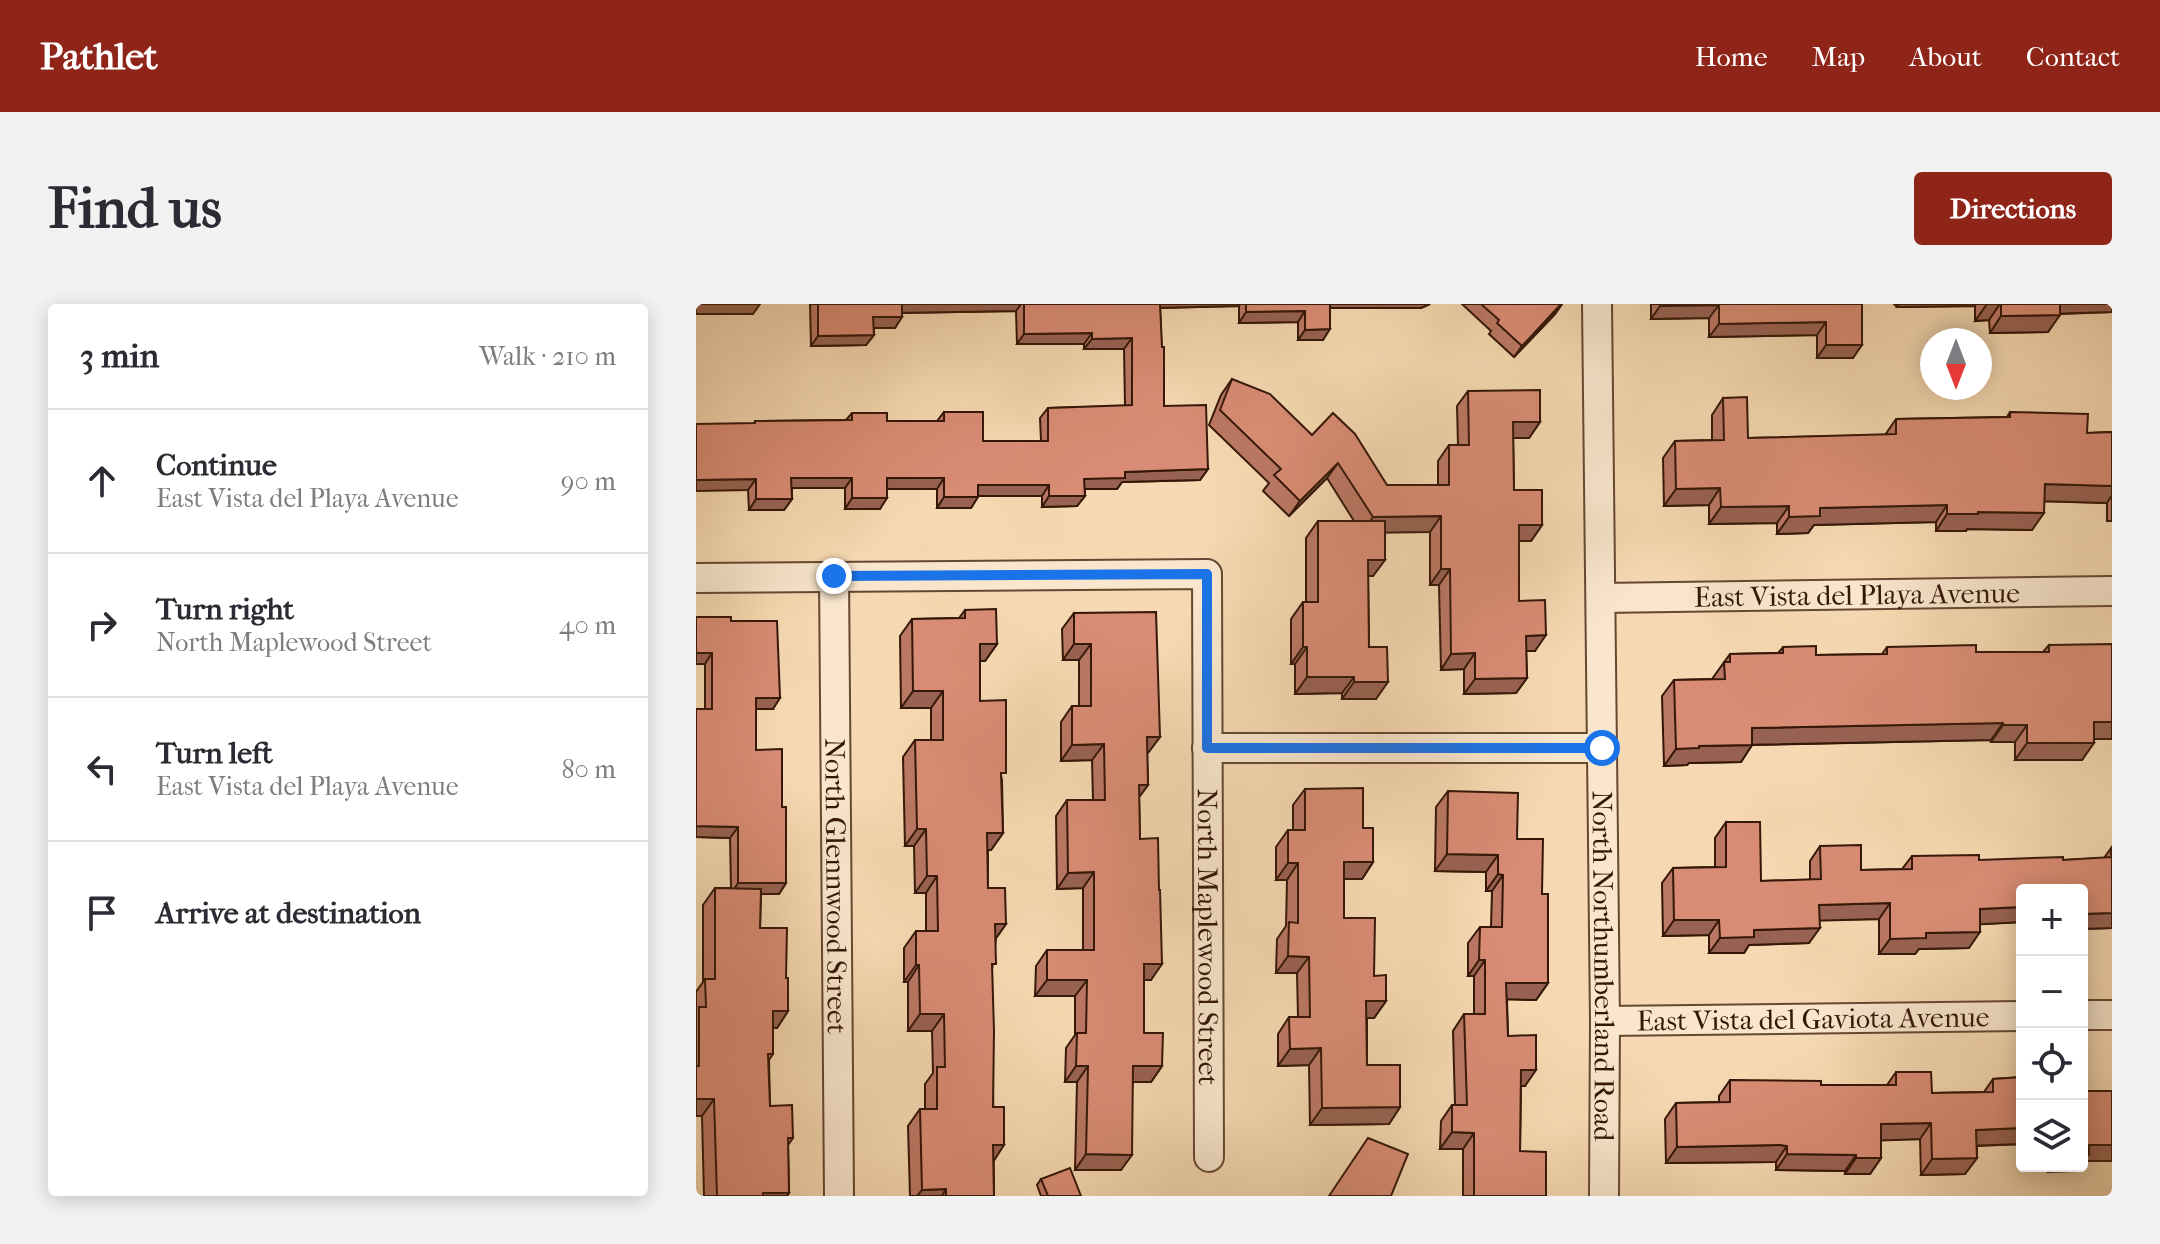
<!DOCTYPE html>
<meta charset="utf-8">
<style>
body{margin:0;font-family:"IM FELL French Canon",serif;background:#f2f2f3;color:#2b2b33}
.controls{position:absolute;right:24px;bottom:24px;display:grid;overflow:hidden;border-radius:8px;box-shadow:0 4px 20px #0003}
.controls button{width:72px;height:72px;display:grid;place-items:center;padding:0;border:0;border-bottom:2px solid #e1e1e2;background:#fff;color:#2b2b33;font:40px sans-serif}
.compass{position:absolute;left:1224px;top:24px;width:72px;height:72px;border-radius:50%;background:#fff;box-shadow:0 4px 20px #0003;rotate:180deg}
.stop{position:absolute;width:24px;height:24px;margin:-18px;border:6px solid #1a73e8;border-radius:50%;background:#fff}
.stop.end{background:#1a73e8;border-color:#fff;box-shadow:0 2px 8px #0008}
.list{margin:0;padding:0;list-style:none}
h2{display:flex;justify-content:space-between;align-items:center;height:104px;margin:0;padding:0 32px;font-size:34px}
h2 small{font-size:26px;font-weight:400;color:#7c7c81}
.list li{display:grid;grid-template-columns:52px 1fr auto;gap:24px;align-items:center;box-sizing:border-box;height:144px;padding:0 32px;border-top:2px solid #e1e1e2}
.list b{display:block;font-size:30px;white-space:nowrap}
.list p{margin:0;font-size:26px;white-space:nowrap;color:#7c7c81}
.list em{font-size:26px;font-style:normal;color:#7c7c81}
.icon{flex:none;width:44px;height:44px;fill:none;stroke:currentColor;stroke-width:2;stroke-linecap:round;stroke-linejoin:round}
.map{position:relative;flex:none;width:1416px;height:892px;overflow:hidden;border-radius:8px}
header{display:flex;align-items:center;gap:48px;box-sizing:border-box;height:112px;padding:0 40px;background:#8f2418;color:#fff}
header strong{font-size:38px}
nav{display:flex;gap:44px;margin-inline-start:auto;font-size:28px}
.intro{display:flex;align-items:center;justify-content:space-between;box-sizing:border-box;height:192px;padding:0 48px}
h1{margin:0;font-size:56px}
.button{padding:20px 36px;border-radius:8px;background:#8f2418;color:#fff;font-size:28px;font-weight:700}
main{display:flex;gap:48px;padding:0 48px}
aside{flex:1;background:#fff;border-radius:8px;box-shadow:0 4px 20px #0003}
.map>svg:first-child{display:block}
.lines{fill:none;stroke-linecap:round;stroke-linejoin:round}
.street-casing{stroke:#654832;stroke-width:32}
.street{stroke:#f9e6cd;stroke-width:28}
.wall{fill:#bb7865;stroke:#351708;stroke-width:2}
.shaded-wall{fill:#986252;stroke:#351708;stroke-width:2}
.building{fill:#d98c75;stroke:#351708;stroke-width:2}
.route{stroke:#1a73e8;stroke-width:10}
.labels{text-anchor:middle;stroke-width:7;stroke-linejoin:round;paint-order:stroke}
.street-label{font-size:28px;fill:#351708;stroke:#f9e6cd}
</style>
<header>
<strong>Pathlet</strong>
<nav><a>Home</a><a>Map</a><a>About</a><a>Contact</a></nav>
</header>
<div class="intro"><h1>Find us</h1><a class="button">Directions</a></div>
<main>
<aside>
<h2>3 min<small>Walk · 210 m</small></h2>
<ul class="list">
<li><svg class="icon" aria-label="ahead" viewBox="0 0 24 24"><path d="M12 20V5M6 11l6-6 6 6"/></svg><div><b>Continue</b><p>East Vista del Playa Avenue</p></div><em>90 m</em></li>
<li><svg class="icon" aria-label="right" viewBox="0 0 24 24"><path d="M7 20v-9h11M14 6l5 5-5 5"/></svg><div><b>Turn right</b><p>North Maplewood Street</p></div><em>40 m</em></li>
<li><svg class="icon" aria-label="left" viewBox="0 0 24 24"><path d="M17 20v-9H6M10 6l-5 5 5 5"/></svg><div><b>Turn left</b><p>East Vista del Playa Avenue</p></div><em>80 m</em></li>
<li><svg class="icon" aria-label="arrive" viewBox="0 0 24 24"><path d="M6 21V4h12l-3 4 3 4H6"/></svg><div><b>Arrive at destination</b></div></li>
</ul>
</aside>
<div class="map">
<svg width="1416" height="892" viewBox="0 0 1416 892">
<rect width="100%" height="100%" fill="#f6d9b2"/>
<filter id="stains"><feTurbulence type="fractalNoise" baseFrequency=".0025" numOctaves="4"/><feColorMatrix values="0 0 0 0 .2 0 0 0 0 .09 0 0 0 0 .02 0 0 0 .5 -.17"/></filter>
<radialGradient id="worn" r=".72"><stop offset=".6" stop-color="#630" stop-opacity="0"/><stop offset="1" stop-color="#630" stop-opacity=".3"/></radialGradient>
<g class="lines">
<g class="street-casing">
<g id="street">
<path id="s1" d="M901 0 909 717 908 892"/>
<path id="s2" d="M138 272 143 892"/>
<path id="s3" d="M0 274 511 270 513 853"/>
<path id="s4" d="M905 294 1416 287"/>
<polyline points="511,444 906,444"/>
<polyline points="1386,711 1416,711"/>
<path id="s5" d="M909 717 1326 712"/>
</g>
</g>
<use href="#street" class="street"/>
</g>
<g class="wall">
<polygon points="114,0 734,0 725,4 634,4 627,36 602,36 602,18 543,19 543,2 464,4 468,102 512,165 504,176 426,178 421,185 389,185 389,192 381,202 346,203 346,192 282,192 275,204 241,204 241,185 191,185 184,205 149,205 149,184 96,184 96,195 88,206 53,206 52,186 58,119 59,117 150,116 156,109 191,117 241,117 248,108 287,137 345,137 344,114 352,104 429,102 428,45 388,45 388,40 321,40 320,7 206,9 199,24 178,24 178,31 170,41 115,42"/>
<polygon points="766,0 866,0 859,10 818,53 793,30 795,27"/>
<polygon points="955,0 1166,0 1157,54 1121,54 1121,31 1013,33 1013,14 955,15"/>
<polygon points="1198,0 1416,0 1416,8 1364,10 1352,28 1294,29 1293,16 1279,17 1279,2 1201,3"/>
<polygon points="536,75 616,131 691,181 742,181 742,157 753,141 762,141 761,102 772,87 844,118 833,134 817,134 818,186 846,221 835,237 823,237 823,297 839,347 830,347 831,374 820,389 768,390 768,365 745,366 743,281 734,281 734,228 689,228 677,272 672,272 673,343 680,395 646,395 646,389 599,390 599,360 595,360 595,315 607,298 610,298 610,234 622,217 658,217 631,174 593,212 567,187 573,179 513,121 525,91"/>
<polygon points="1027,94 1052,134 1189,131 1200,115 1311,113 1314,108 1391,129 1416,128 1416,217 1411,217 1411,199 1348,197 1336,226 1271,225 1270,227 1240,227 1240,218 1118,221 1112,229 1081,230 1081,219 1013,220 1013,201 968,202 967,154 979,137 1016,136 1016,111"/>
<polygon points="269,306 301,340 289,357 284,357 284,397 306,476 307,529 295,546 292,546 292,584 310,620 300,634 296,666 298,892 214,892 212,822 224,805 229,805 229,780 237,769 236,727 212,727 212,678 208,678 208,644 220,627 230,627 230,589 219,589 218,542 209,542 207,453 219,436 235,436 235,404 205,404 204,332 216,315 263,314"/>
<polygon points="378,309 464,433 451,449 452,481 443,493 444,535 455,676 448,676 448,729 466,762 455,778 437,778 425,866 379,866 381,778 369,778 370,744 379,731 379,692 339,692 340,662 351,646 387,646 387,584 361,585 360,512 371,496 397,496 396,456 365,457 365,418 376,402 383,402 383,356 367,356 366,325"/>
<polygon points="0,313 35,317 77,405 60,405 60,446 86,503 90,579 83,590 65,590 64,624 90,674 92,707 81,724 77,724 77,750 73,756 74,802 97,834 92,841 93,889 91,892 8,892 6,812 0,812 0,688 7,678 7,601 19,584 35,584 34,534 0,533 0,405 9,405 9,360 0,360"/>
<polygon points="1353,341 1416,435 1398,435 1386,456 1319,456 1319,438 1295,438 1295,436 1056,441 1045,458 993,459 991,461 968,462 966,392 978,376 1016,375 1034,350 1082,349 1087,343 1120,351 1186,350 1191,343 1280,348 1347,348"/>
<polygon points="609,485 667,524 677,558 666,575 648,575 648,614 690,697 678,714 671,714 671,761 704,803 693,820 614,821 613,761 582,762 582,730 593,713 602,713 601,669 580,669 581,635 590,622 591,576 580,576 580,543 592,526 597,526 597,501"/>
<polygon points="752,487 821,535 846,590 852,679 840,696 811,695 812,732 829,782 825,782 824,847 850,892 767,892 767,845 744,845 745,817 756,801 759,801 757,727 768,710 778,710 778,672 772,672 772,639 784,623 795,623 796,587 790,587 790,568 739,567 740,503"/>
<polygon points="1030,518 1065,577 1114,576 1114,557 1124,542 1165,566 1206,565 1216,552 1283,556 1367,556 1408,554 1415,544 1416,624 1386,625 1386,586 1326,586 1326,618 1284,620 1273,644 1223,645 1219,650 1183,650 1183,615 1123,616 1113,639 1053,641 1048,649 1013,649 1013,631 967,632 966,579 977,564 1019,563 1019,534"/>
<polygon points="1200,768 1236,789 1288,788 1297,775 1326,773 1326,840 1281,842 1281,854 1269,870 1225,871 1224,835 1185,836 1185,854 1174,870 1149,870 1149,867 1080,866 1080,858 1072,858 970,859 969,815 980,799 1023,798 1023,792 1034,776 1125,781 1191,781"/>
<polygon points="345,875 385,892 345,892 341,881"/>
</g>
<g class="shaded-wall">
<polygon points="0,0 64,0 57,10 0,10"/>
<polygon points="205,0 325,0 320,7 198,9"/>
<polygon points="459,0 544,0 543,2 457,4"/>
<polygon points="629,0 734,0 725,4 626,4"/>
<polygon points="866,0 859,10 818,53 826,42"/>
<polygon points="1203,0 1280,0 1279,2 1201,3"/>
<polygon points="1291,0 1304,0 1293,16 1279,17"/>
<polygon points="1359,0 1416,0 1416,8 1352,10"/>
<polygon points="1023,1 1013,14 955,15 964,2"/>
<polygon points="609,7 602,18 543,19 550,8"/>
<polygon points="1364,11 1352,28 1294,29 1305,12"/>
<polygon points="177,13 206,13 199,24 170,24"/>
<polygon points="1130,18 1121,31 1013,33 1023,20"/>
<polygon points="634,25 627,36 602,36 609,26"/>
<polygon points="396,29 388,40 321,40 328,30"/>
<polygon points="178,31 170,41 115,42 122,32"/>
<polygon points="436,34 428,45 388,45 396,35"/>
<polygon points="1130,41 1166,41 1157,54 1121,54"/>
<polygon points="817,118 844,118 833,134 806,134"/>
<polygon points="642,159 631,174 593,212 604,197"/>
<polygon points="512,165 504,176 426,178 421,185 381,185 388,175 429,168"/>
<polygon points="95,174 156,174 149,184 88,184"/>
<polygon points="191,174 248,174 241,185 184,185"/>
<polygon points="60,175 52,186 0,187 0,176"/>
<polygon points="1349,180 1416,182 1416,191 1411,199 1337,197"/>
<polygon points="282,181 353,181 346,192 275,192"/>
<polygon points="1024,184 1013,201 968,202 980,185"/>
<polygon points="353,192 389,192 381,202 346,203"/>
<polygon points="248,193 282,193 275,204 241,204"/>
<polygon points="156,194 191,194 184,205 149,205"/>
<polygon points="60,195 96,195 88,206 53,206"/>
<polygon points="1251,201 1240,218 1118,221 1112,229 1081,230 1093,213 1124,204"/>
<polygon points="1093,202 1081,219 1013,220 1025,203"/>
<polygon points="1282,208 1348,209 1336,226 1271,225 1270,227 1240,227 1251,210"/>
<polygon points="745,212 734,228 666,229 677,213"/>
<polygon points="823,221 846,221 835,237 812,237"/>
<polygon points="672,256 689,256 677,272 660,272"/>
<polygon points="745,265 754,265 743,281 734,281"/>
<polygon points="850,331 839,347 819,347 830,332"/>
<polygon points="284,340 301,340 289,357 272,357"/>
<polygon points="378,340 395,340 383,356 367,356"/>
<polygon points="607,343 611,343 599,360 595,360"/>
<polygon points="0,349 16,349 9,360 0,360"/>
<polygon points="779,349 768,365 745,366 755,350"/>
<polygon points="611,373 658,373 646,389 599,390"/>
<polygon points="831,374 820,389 768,390 779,375"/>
<polygon points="658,378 692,378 680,395 646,395"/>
<polygon points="217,387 247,387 235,404 205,404"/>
<polygon points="60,394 84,394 77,405 52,405"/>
<polygon points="1398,418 1416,418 1416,435 1386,435"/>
<polygon points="1307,419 1295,436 1044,441 1056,424"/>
<polygon points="1307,421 1331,421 1319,438 1295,438"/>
<polygon points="451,433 464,433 452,449 440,449"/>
<polygon points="1331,439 1398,439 1386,456 1319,456"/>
<polygon points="408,440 396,456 365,457 376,441"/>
<polygon points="1056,441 1045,458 993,459 991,461 968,462 980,445 1003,442"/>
<polygon points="443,481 452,481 441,496"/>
<polygon points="0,522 42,523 34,534 0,533"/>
<polygon points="221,525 230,525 218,542 209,542"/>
<polygon points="291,529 307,529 295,546 280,546"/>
<polygon points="751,550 802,551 790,568 739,567"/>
<polygon points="648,558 677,558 666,575 636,575"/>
<polygon points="592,559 602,559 591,576 580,576"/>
<polygon points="398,568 387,584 361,585 372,569"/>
<polygon points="802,570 807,571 796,587 790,587"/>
<polygon points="231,572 241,572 230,589 219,589"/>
<polygon points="42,579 90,579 83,590 35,590"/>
<polygon points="1194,599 1183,615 1112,617 1123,601"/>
<polygon points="1326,603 1326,618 1273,621 1284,605"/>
<polygon points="1416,609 1416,624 1386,625 1386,610"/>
<polygon points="978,616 1023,616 1013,631 967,632"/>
<polygon points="299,620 310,620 298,637"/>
<polygon points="1124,624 1113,639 1053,641 1048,649 1013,649 1024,634 1058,626"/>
<polygon points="1284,628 1273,644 1223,645 1219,650 1183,650 1194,635 1230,629"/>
<polygon points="592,652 613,653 601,669 580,669"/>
<polygon points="783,656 789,656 778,672 772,672"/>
<polygon points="448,660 466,660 455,676 437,676"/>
<polygon points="220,661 223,661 212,678 208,678"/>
<polygon points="351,676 391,676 379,692 339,692"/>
<polygon points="810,679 852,679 840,696 799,695"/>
<polygon points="670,697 690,697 678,714 659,714"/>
<polygon points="77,707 92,707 81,724 65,724"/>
<polygon points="224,710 248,710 236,727 212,727"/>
<polygon points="625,744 613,761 582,762 594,745"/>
<polygon points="380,762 392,762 381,778 369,778"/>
<polygon points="437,762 466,762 455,778 426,778"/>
<polygon points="825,766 840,766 829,782 814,782"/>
<polygon points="0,795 18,795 6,812 0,812"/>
<polygon points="704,803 693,820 614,821 626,804"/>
<polygon points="1235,819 1224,835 1174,837 1185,820"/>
<polygon points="1326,824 1326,840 1269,842 1280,826"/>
<polygon points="756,828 778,829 767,845 744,845"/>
<polygon points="297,841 308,841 297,858"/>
<polygon points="1084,841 1091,842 1080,858 970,859 981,843"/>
<polygon points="1393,841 1416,841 1416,857 1389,857 1386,862 1386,851"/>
<polygon points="390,850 436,851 425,866 379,866"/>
<polygon points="1091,850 1160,851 1149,867 1080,866"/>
<polygon points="1160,854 1185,854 1174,870 1149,870"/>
<polygon points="1281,854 1269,870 1225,871 1236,855"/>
<polygon points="1357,862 1386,862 1382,867 1352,868"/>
<polygon points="250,885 246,892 221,892 226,886"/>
<polygon points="67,889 93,889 91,892 66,892"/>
</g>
<g class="building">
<polygon points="122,0 206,0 206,13 177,13 178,31 122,32"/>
<polygon points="328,0 464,0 466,43 468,43 468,102 510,101 512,165 429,168 429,174 388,175 389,192 353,192 353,181 282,181 282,193 248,193 248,174 191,174 191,194 156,194 156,174 95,174 96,195 60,195 60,175 0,176 0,120 59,119 59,117 156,116 156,109 191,109 191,117 248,117 248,108 287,108 287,137 352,137 352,104 436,101 436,34 396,35 396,29 328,30"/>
<polygon points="550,0 634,0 634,25 609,26 609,7 550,8"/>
<polygon points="785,0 865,0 826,42 801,19 803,16"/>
<polygon points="964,0 1166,0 1166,41 1130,41 1130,18 1023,20 1023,1 964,2"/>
<polygon points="1305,0 1364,0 1364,11 1305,12"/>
<polygon points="536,75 574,90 616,131 637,109 659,130 691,181 753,181 753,141 773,141 772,87 844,86 844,118 817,118 818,186 846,186 846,221 823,221 823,297 849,296 850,331 830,332 831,374 779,375 779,349 755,350 754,265 745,265 745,212 677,213 642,159 604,197 578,171 585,165 524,106"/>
<polygon points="1051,93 1052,134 1200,130 1200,115 1314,113 1314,108 1392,110 1391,129 1416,128 1416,182 1349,180 1348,209 1282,208 1282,210 1251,210 1251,201 1124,204 1124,212 1093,213 1093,202 1025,203 1024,184 980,185 979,137 1028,136 1027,94"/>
<polygon points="622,217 689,217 689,256 672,256 673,343 691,343 692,378 658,378 658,373 611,373 611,343 607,343 607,298 622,298"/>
<polygon points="300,305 301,340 284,340 284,397 310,396 310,469 305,469 307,529 291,529 292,584 309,584 310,620 299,620 300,660 296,660 298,727 297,803 308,803 308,841 297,841 298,892 250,892 250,885 226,886 224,805 241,805 241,763 249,763 248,710 224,710 223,661 220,661 220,627 242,627 241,572 231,572 230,525 221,525 219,436 247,436 247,387 217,387 216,315 269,314 269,306"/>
<polygon points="460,308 464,433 451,433 452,481 443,481 444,535 462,534 463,586 464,586 466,660 448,660 448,729 467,729 466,762 437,762 436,851 390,850 392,762 380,762 381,729 390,729 391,676 351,676 351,646 398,646 398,568 372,569 371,496 409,496 408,440 376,441 376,402 395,402 395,340 378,340 378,309"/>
<polygon points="0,313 35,313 35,317 81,317 84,394 60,394 60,446 86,445 86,503 90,503 90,579 42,579 42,523 0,522 0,405 16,405 16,349 0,349"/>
<polygon points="1416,340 1416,418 1398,418 1398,439 1331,439 1331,421 1307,421 1307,419 1056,424 1056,441 1003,442 1003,444 980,445 978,376 1029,375 1028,358 1034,358 1034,350 1087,349 1087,343 1120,342 1120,351 1191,350 1191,343 1280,341 1280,348 1353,348 1353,341"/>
<polygon points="667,484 667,524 677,524 677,558 648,558 648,614 679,614 678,672 690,671 690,697 670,697 671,761 704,761 704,803 626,804 625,744 594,745 593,713 614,713 613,653 592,652 593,618 602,619 602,559 592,559 592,526 609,526 609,485"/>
<polygon points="752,487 822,489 821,535 847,535 846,590 852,590 852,679 810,679 812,732 840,731 840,766 825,766 824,847 850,848 850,892 778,892 778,829 756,828 756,801 771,801 768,710 789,710 789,656 783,656 784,623 806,623 807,571 802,570 802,551 751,550"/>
<polygon points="1030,518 1064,518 1065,577 1125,575 1124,542 1165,541 1165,566 1216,565 1216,552 1283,551 1283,556 1367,553 1367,556 1416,553 1416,544 1416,609 1386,610 1386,586 1326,586 1326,603 1284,605 1284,628 1230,629 1230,634 1194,635 1194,599 1123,601 1124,624 1058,626 1058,633 1024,634 1023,616 978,616 977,564 1030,563"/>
<polygon points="19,584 65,585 64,624 91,624 90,674 92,674 92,707 77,707 77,750 72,750 74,802 96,801 97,834 92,834 93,889 67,889 67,892 21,892 18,795 0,795 0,762 3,762 3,703 10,703 9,675 19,675"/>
<polygon points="1200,768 1235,768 1236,789 1297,788 1297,775 1326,773 1326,824 1280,826 1281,854 1236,855 1235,819 1185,820 1185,854 1160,854 1160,851 1091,850 1091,842 1084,841 981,843 980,799 1034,798 1034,776 1125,777 1125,781 1200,781"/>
<polygon points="1386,770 1391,770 1391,787 1416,787 1416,841 1393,841 1393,851 1386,851"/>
<polygon points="672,834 712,850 695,892 633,892"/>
<polygon points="374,864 385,892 352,892 345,875"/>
</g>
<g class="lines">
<polyline class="route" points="138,272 511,270 511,444 906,444"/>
</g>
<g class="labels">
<g class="street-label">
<text dy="10" stroke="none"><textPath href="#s4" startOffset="256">East Vista del Playa Avenue</textPath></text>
<text dy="10" stroke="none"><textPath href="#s2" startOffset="310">North Glennwood Street</textPath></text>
<text dy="10" stroke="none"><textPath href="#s3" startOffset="874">North Maplewood Street</textPath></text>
<text dy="10" stroke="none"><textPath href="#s1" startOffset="662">North Northumberland Road</textPath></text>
<text dy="10" stroke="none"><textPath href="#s5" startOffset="208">East Vista del Gaviota Avenue</textPath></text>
</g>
</g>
<rect width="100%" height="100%" filter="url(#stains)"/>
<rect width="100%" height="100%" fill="url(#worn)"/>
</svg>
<div class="controls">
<button>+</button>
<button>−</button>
<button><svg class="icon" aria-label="locate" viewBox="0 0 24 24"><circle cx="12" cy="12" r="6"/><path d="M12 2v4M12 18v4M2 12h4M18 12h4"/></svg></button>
<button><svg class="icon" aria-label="layers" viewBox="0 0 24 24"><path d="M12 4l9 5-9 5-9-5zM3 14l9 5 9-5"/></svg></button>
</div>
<svg class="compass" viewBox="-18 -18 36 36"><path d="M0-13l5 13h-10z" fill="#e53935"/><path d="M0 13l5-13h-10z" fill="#7c7c81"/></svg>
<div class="stop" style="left:906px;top:444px"></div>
<div class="stop end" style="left:138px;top:272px"></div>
</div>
</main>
